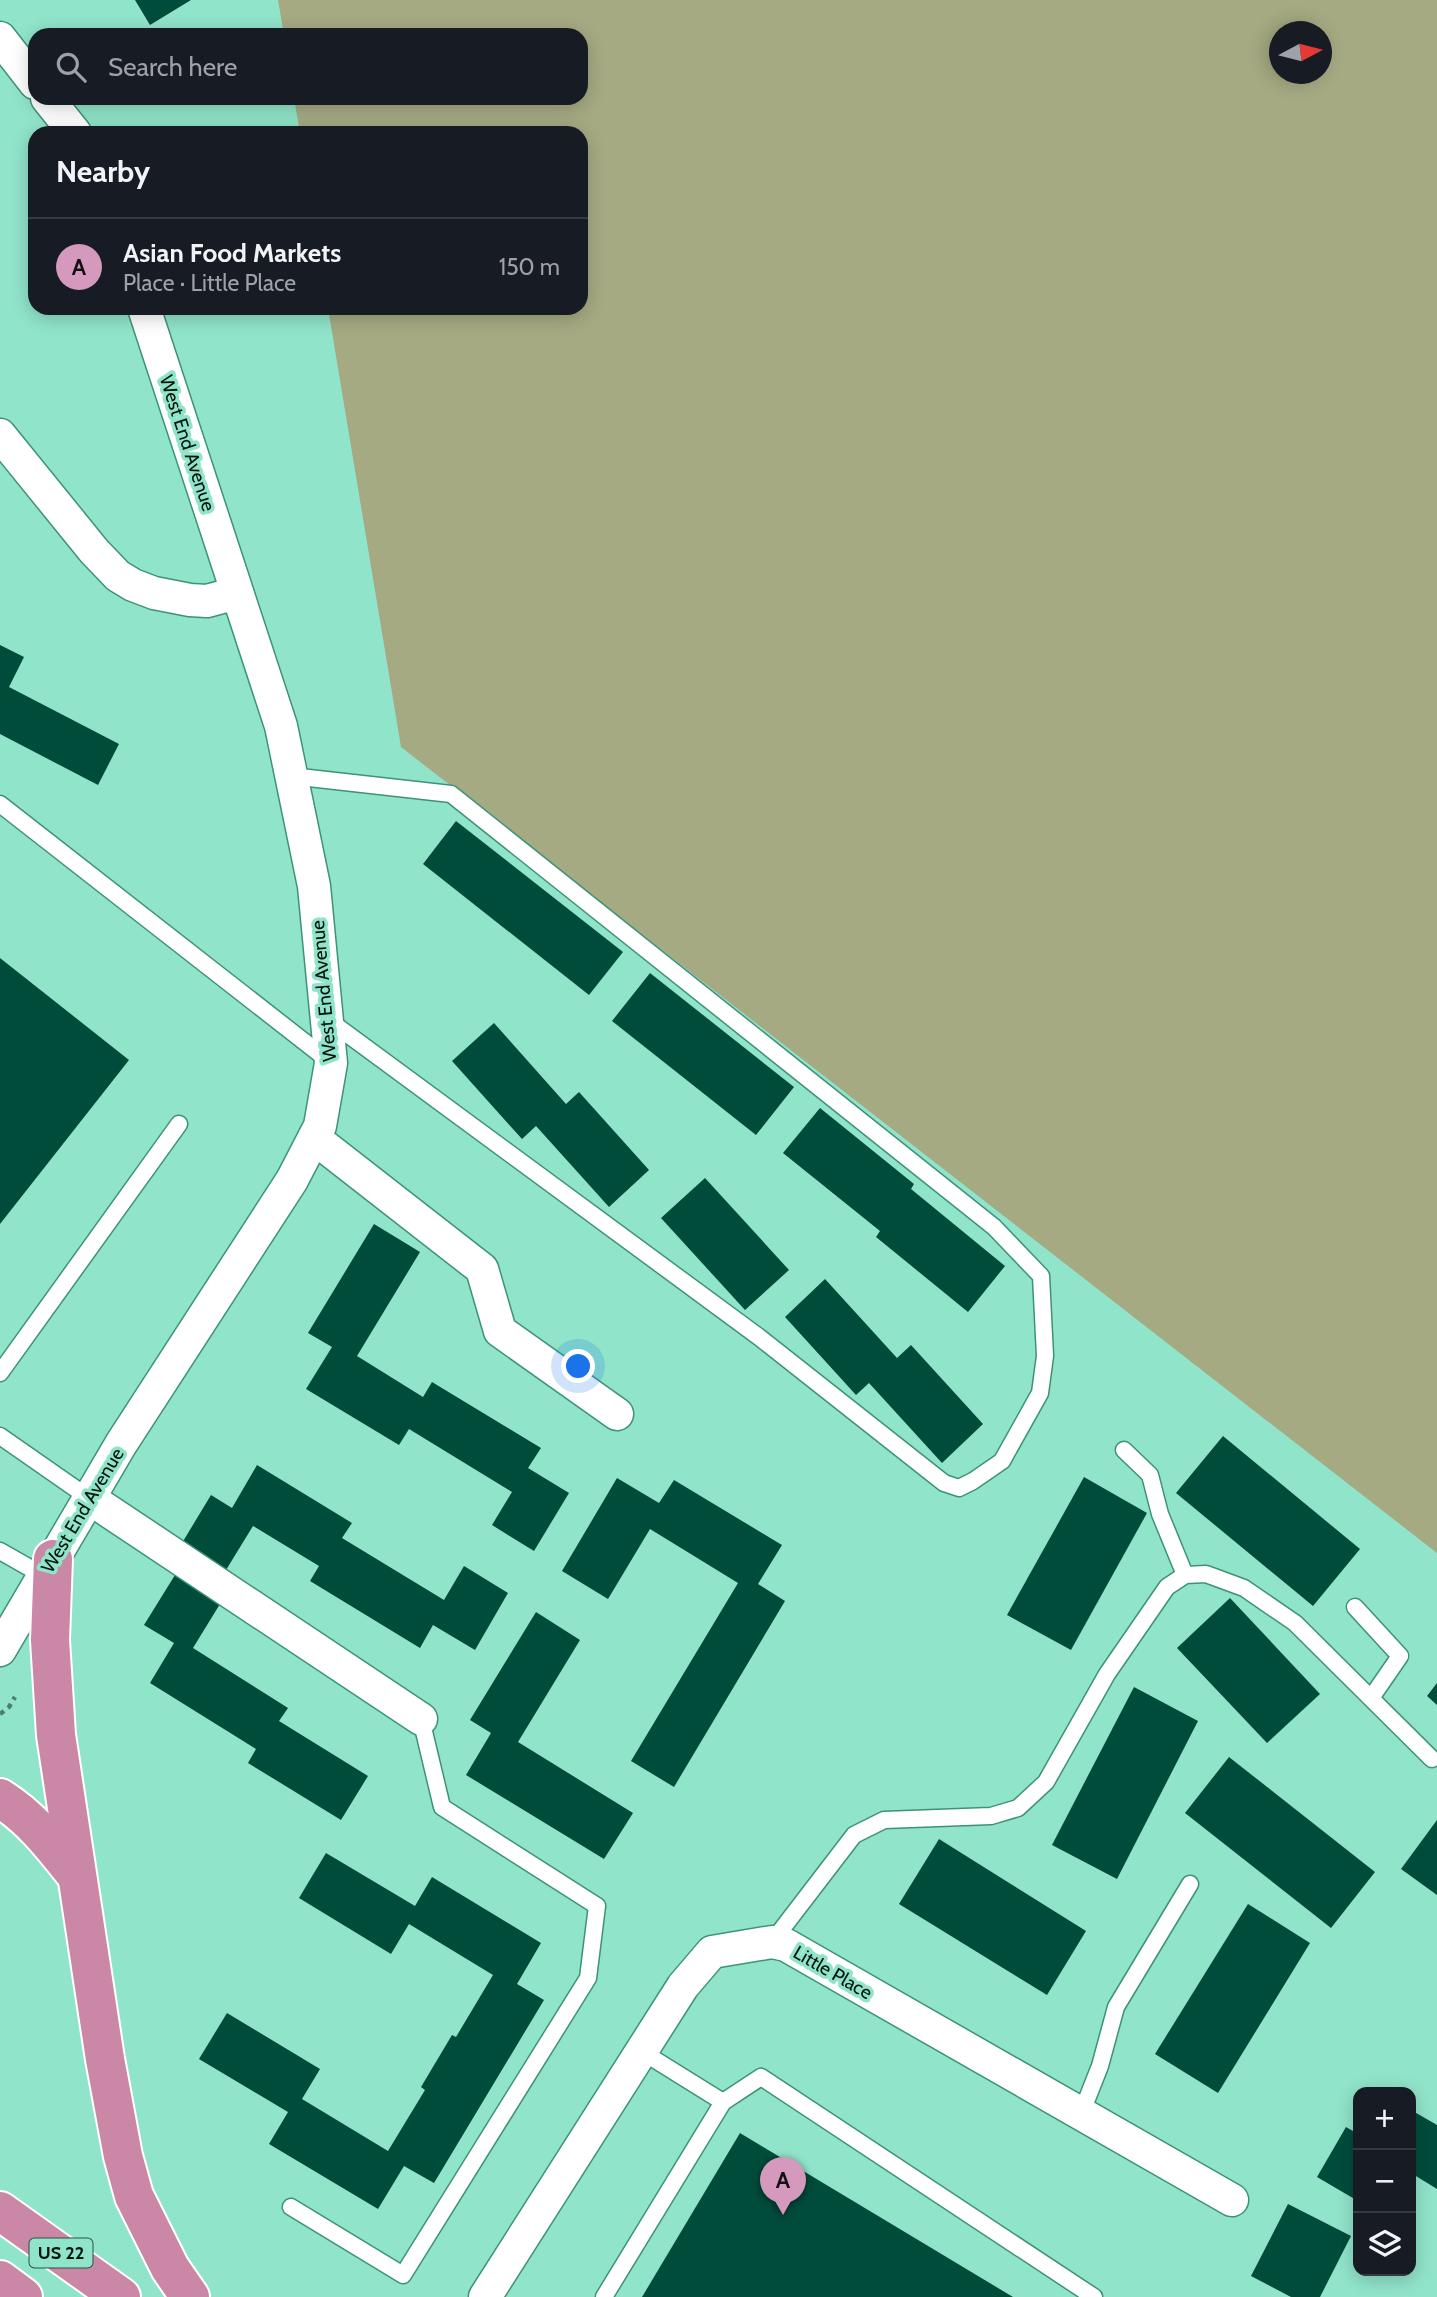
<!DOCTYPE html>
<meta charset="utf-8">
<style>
body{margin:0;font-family:Cabin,sans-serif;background:#20242c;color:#f1f3f6}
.controls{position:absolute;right:21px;bottom:21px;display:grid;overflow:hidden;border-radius:14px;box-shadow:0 4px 18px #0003}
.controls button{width:63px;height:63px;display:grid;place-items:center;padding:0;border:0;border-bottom:2px solid #363941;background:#171b24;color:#f1f3f6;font:35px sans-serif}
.compass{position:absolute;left:1269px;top:21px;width:63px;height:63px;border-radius:50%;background:#171b24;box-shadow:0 4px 18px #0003;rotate:83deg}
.you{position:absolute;left:579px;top:1367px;width:24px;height:24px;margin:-18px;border:5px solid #fff;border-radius:50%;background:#1a73e8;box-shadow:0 0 0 10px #1a73e833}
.badge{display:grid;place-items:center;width:46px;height:46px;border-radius:50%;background:#d499bc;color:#111;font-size:23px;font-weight:700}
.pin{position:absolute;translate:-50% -58px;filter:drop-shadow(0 2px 4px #0008)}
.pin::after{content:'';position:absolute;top:37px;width:24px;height:21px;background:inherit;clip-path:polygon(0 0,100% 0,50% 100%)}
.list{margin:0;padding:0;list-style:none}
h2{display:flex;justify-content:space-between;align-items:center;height:91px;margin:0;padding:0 28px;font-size:30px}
h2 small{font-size:23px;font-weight:400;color:#9ea1a6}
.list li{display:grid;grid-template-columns:46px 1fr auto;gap:21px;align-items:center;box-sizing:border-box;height:98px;padding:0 28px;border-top:2px solid #363941}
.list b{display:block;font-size:26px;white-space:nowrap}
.list p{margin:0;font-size:23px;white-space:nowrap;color:#9ea1a6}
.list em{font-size:23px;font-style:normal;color:#9ea1a6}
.icon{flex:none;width:38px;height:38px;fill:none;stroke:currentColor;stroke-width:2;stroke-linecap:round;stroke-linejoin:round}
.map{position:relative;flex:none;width:1437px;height:2297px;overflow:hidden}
.search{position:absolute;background:#171b24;box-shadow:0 4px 18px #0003;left:28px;top:28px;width:560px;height:77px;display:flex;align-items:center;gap:18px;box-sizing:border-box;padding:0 24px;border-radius:21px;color:#9ea1a6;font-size:26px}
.panel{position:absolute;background:#171b24;box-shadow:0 4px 18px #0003;left:28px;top:126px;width:560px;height:189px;border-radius:21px}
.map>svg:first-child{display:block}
.green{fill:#a6aa83;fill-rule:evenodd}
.building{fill:#004c3b}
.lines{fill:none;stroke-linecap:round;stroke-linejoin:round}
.service-casing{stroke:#3d927a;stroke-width:19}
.minor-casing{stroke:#3d927a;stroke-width:35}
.trunk-casing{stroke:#fff;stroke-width:42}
.path{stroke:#4b806f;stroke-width:4.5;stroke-dasharray:5 5;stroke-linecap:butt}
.service{stroke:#fff;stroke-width:16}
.minor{stroke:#fff;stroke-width:32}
.trunk{stroke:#ca87a6;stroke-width:38}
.labels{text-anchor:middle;stroke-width:7;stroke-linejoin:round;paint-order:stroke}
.shield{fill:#90e4c9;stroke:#2b5245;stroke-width:2}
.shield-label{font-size:18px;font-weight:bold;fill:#00130d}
.street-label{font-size:19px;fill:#00130d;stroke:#90e4c9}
</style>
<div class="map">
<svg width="1437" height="2297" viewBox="0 0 1437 2297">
<rect width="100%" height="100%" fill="#90e4c9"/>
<path class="green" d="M278 0H1437V1553L401 747 328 308H581V133H300L294 98H581V35H284ZM1280 32H1322V74H1280Z"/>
<g class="building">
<polygon points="135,0 191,0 150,25"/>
<polygon points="0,645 24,657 9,687 119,744 98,785 0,734"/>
<polygon points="456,821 623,952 589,995 423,864"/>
<polygon points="0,958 129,1060 0,1224"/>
<polygon points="650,973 794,1087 756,1135 612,1021"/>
<polygon points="494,1023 566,1104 579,1092 649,1170 609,1207 536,1126 522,1139 452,1061"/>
<polygon points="820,1108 914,1184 911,1189 1005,1266 968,1312 876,1237 880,1231 783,1153"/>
<polygon points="705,1178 789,1270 745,1310 661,1218"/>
<polygon points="374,1224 420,1252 357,1356 423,1397 432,1382 541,1448 528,1468 569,1493 534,1551 492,1525 512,1492 409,1429 399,1445 306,1389 332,1347 308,1333"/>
<polygon points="825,1279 897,1358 911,1345 983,1424 942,1463 869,1383 856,1395 785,1317"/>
<polygon points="1223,1436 1360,1549 1313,1606 1176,1493"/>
<polygon points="257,1465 352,1523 342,1538 444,1600 464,1566 508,1593 475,1650 433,1625 420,1648 310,1581 319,1566 253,1526 226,1570 182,1543 211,1495 232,1508"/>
<polygon points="1084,1477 1147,1513 1071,1650 1007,1615"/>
<polygon points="617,1478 659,1503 674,1480 782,1545 758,1584 785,1601 674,1787 631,1761 738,1583 650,1529 608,1599 562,1571"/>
<polygon points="175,1575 220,1604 193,1648 288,1708 279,1721 368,1776 341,1820 248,1763 256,1749 150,1683 174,1643 144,1625"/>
<polygon points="1230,1598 1320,1694 1267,1743 1177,1648"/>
<polygon points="536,1612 580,1640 518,1742 633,1813 604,1859 466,1775 491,1733 470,1720"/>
<polygon points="1437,1683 1437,1705 1427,1696"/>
<polygon points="1134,1687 1198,1721 1117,1879 1052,1845"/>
<polygon points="1229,1757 1375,1872 1331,1928 1185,1813"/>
<polygon points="1437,1820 1437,1895 1401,1869"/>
<polygon points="939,1839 1086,1931 1047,1995 899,1904"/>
<polygon points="326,1853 415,1906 432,1877 541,1943 517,1984 544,2000 434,2183 404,2166 378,2209 269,2144 288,2112 199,2059 227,2013 320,2069 302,2099 388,2151 425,2090 421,2087 452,2035 456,2037 493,1975 409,1924 391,1954 299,1898"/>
<polygon points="1248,1904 1310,1943 1218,2093 1155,2054"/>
<polygon points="1411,2110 1437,2125 1437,2189 1411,2173"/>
<polygon points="1346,2127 1358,2134 1358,2201 1317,2177"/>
<polygon points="740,2133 1013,2297 642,2297"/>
<polygon points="1288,2204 1351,2236 1320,2297 1291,2297 1251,2276"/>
</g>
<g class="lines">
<g class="service-casing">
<g id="service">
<polyline points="291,776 451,794 994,1227 1041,1276 1045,1356 1040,1393 1002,1461 973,1481 959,1488 944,1483 759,1337 327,1019"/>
<polyline points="0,804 329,1061"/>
<polyline points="0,1373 179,1124"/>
<polyline points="0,1436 89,1498"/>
<polyline points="1124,1450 1150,1475 1160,1514 1185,1575"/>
<polyline points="0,1551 44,1576"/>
<polyline points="1355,1607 1400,1656 1371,1698"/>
<polyline points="772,1942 854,1835 884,1820 991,1816 1018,1808 1046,1782 1107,1674 1167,1587 1185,1575 1206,1574 1244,1588 1295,1623 1432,1759"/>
<polyline points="641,2051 723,2102"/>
<polyline points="1081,2114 1100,2066 1116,2007 1190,1884"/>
<polyline points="291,2207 403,2275 588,1978 597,1906 442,1807 421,1719"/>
<polyline points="604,2297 723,2102 761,2077 1094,2297"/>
</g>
</g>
<g class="minor-casing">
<g id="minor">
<polyline points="0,38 35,83"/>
<polyline points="47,98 75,133"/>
<polyline points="0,435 94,551 118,576 133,585 154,593 190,600 207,601 237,593"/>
<polyline points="314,1138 482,1269 500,1331 617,1414"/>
<polyline points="89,1498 421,1719"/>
<polyline points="0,1650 121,1444 292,1180 320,1126 331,1063 314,886 281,726 144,308"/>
<polyline points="485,2297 683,1986 712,1952 772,1942 786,1945 1232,2200"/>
</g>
</g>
<g class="trunk-casing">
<g id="trunk">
<polyline points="53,1559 50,1640 56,1735 105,2059 123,2156 134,2196 170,2268 190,2297"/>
<path d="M0 1798C32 1818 53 1846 76 1875"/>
<polyline points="0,2211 121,2297"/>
<polyline points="0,2280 23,2297"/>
</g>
</g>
<polyline class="path" points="0,1714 9,1707 15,1697"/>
<use href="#service" class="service"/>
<use href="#minor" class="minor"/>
<use href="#trunk" class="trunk"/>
</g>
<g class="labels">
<rect class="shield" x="29.5" y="2238.5" width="63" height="29" rx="5"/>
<g class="shield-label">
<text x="61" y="2259">US 22</text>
</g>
<g class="street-label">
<text transform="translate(188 443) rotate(72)" y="7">West End Avenue</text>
<text transform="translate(323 991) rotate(-95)" y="7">West End Avenue</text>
<text transform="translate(82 1510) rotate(-59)" y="7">West End Avenue</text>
<text transform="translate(833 1972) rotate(30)" y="7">Little Place</text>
</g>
</g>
</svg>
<div class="controls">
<button>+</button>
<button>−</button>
<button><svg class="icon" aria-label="layers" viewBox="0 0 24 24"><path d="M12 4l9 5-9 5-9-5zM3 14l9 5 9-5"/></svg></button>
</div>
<svg class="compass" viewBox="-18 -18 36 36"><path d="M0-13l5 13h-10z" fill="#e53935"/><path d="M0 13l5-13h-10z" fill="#9ea1a6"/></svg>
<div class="you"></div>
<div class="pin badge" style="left:783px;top:2215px">A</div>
<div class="search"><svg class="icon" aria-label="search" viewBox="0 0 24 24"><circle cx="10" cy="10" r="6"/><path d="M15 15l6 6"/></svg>Search here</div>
<section class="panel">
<h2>Nearby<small></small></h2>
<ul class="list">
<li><span class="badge">A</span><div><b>Asian Food Markets</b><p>Place · Little Place</p></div><em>150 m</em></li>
</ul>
</section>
</div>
